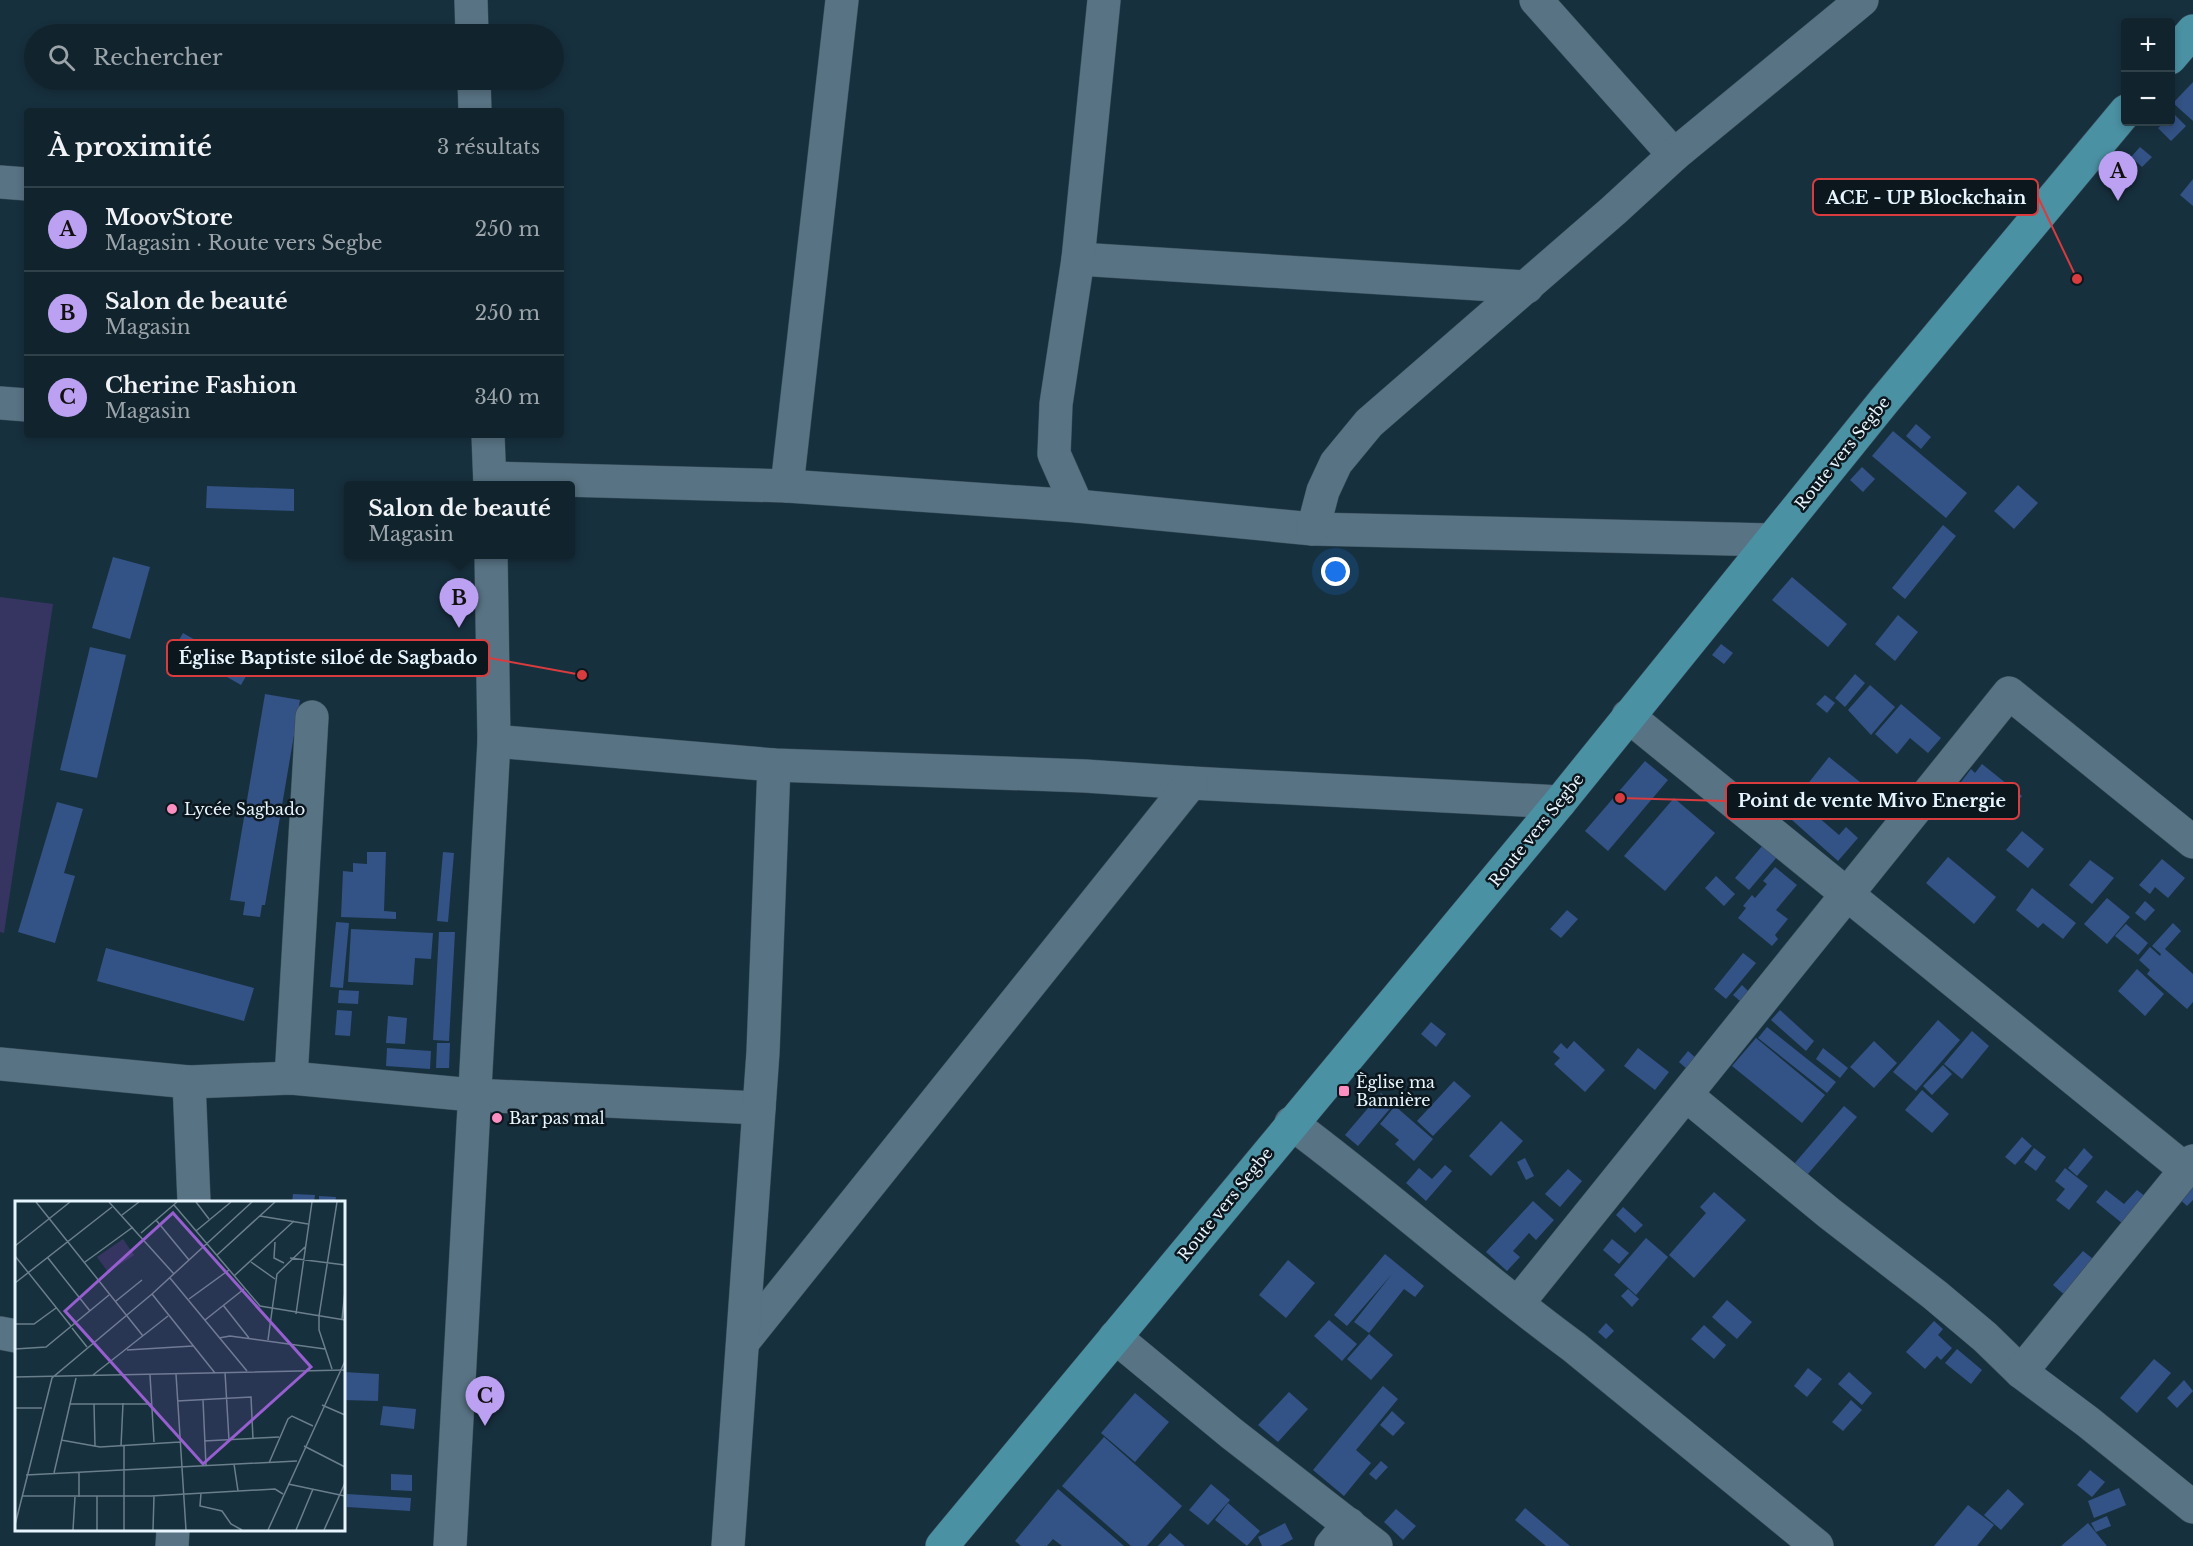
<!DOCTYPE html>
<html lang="fr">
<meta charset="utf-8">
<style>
body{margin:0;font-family:"Libre Baskerville",serif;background:#1e303a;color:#f1f3f6}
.controls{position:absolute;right:18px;top:18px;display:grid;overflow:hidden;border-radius:6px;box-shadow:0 3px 9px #0003}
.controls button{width:54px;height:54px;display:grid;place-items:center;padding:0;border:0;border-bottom:2px solid #30414a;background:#11242e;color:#f1f3f6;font:30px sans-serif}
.you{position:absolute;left:1336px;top:572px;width:21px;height:21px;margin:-15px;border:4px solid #fff;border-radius:50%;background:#1a73e8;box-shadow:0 0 0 9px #1a73e833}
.badge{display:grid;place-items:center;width:39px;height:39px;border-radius:50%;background:#bca0f2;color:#111;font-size:20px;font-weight:700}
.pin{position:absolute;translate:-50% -50px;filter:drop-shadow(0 2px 3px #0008)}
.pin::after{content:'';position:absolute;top:32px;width:21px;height:18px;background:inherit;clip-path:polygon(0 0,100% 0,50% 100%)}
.popup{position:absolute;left:344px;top:481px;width:231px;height:78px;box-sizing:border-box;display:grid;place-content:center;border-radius:6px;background:#11242e;filter:drop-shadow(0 2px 4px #0005);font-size:20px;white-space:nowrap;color:#9ca4aa}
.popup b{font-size:22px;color:#f1f3f6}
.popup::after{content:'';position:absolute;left:50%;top:100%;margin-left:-12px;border:12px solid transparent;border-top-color:#11242e}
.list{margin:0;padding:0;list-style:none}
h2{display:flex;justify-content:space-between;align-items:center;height:78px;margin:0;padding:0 24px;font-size:26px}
h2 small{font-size:20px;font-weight:400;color:#9ca4aa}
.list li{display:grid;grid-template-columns:39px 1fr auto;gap:18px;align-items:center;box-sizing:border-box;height:84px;padding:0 24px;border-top:2px solid #30414a}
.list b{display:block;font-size:22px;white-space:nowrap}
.list p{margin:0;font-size:20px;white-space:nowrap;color:#9ca4aa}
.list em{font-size:20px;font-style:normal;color:#9ca4aa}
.icon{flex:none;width:33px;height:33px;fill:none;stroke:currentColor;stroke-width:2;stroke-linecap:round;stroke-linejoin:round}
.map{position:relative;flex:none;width:2193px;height:1546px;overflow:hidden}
.search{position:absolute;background:#11242e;box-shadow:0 3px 9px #0003;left:24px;top:24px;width:540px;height:66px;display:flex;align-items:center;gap:15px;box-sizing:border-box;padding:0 21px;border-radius:33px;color:#9ca4aa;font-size:22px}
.panel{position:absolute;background:#11242e;box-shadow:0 3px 9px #0003;left:24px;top:108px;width:540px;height:330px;border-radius:6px}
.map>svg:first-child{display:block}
.green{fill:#363562}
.building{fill:#335285}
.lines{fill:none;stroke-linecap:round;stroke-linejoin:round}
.minor-casing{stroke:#384c59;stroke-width:34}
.major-casing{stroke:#384c59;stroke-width:34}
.minor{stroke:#587384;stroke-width:33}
.major{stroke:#4b91a4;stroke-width:33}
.poi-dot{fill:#fc8fc1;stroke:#0c161d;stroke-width:2}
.labels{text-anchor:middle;stroke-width:5;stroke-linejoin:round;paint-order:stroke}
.street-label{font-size:16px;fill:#e7f5ff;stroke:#0c161d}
.poi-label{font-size:16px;fill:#e7f5ff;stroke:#0c161d;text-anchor:start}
.inset-road{fill:none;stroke:#6a7f8b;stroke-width:1.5}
.view{fill:#965ecf;fill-opacity:0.15;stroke:#965ecf;stroke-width:3}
.inset-edge{fill:none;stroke:#e7f5ff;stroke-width:3}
.leader{fill:none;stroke:#d83c3e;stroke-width:2}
.callout-dot{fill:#d83c3e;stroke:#0c161d;stroke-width:2}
.callout{fill:#0c161d;stroke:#d83c3e;stroke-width:2}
.callout-label{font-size:18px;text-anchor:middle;font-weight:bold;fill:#e7f5ff}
</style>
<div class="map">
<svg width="2193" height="1546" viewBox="0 0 2193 1546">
<rect width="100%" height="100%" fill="#17303e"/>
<polygon class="green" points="0,597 53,604 4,933 0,932"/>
<g class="building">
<polygon points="2193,82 2193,121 2173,103"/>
<polygon points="2173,113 2186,126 2171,141 2158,128 2165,122 2170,122 2170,116"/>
<polygon points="2140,147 2152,157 2142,167 2131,157"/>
<polygon points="2193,179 2193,206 2180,195"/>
<polygon points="1916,424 1931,437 1921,449 1906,436"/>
<polygon points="1893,431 1967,493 1946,518 1872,456"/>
<polygon points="1862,467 1875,479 1863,492 1850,480"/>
<polygon points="2018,485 2038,503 2014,529 1994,511"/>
<polygon points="207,486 294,489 294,511 206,508"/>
<polygon points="1943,525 1956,536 1905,599 1892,588"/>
<polygon points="113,557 150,567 130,639 92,628"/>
<polygon points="1792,577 1847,624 1828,647 1772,600"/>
<polygon points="1898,615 1918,632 1895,661 1875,644"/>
<polygon points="183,633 249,671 241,685 175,647"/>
<polygon points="1721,644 1733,653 1724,664 1712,655"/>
<polygon points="90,647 126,655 97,778 60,770"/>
<polygon points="1855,674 1865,683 1845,707 1835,698"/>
<polygon points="1870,685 1895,707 1871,735 1848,710"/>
<polygon points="265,694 300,700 265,905 262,905 260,917 243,915 245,902 230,900"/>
<polygon points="1825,695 1835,703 1827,713 1816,704"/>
<polygon points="1901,704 1941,738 1928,753 1910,738 1897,754 1875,734"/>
<polygon points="1829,757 1881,799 1867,816 1845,798 1828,819 1799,795"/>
<polygon points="1645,761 1668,780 1608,851 1585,831"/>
<polygon points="1982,764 2022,796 2005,817 1961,782 1971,769 1975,773"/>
<polygon points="1674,798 1715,833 1665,891 1624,856"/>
<polygon points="1796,798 1839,835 1846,827 1858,838 1838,861 1783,812"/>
<polygon points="57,802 83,809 64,873 75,876 55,943 18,932"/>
<polygon points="2022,831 2044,849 2028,868 2006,850"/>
<polygon points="1763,845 1777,857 1749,890 1735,878"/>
<polygon points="367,852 386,852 384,911 396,912 396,919 341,917 343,871 353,872 353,863 367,864"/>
<polygon points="443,852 454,853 448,922 437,921"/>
<polygon points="1948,857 1996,897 1974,924 1926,883"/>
<polygon points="2162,859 2185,878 2168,898 2155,887 2150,894 2139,885"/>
<polygon points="2090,860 2114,878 2092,904 2069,885"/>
<polygon points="1775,867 1797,885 1776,910 1788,919 1775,935 1778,939 1772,946 1738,918 1746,908 1743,906 1752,895 1755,898 1767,884 1763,881"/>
<polygon points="1716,876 1735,894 1724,906 1705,888"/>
<polygon points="2032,888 2076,923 2063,939 2043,923 2038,928 2016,910"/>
<polygon points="2107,898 2130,917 2107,944 2084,924"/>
<polygon points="2145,901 2155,910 2145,921 2135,913"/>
<polygon points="1567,910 1578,919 1561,938 1550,929"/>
<polygon points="336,922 349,923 343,988 330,987"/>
<polygon points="2173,923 2181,931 2165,949 2193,974 2193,1002 2187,1009 2147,974 2150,970 2139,960 2150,947 2160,956 2161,954 2152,946"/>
<polygon points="2126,924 2148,943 2138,955 2115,936"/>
<polygon points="351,929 433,933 431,959 415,958 413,985 348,982"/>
<polygon points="439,932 455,932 449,1041 433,1040"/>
<polygon points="106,948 254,988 244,1021 97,981"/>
<polygon points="1743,953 1756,963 1726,999 1714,989"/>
<polygon points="2137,969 2164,994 2145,1016 2118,991"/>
<polygon points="1742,985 1748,991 1740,1001 1733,995"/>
<polygon points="339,990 359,991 358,1004 338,1003"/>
<polygon points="337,1010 352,1011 350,1036 335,1035"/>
<polygon points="1780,1010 1814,1041 1806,1051 1771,1020"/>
<polygon points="388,1016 407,1018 405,1044 386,1043"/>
<polygon points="1938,1020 1960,1040 1916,1091 1893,1072"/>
<polygon points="1431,1022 1446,1034 1436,1047 1421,1034"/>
<polygon points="1767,1027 1836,1082 1827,1093 1758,1038"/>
<polygon points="1972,1031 1989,1046 1962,1079 1944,1064"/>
<polygon points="1756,1038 1825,1095 1802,1123 1732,1066"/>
<polygon points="1574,1041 1605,1070 1585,1092 1554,1064 1560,1058 1553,1052 1561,1043 1567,1049"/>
<polygon points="1874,1041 1897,1063 1874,1088 1850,1067"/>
<polygon points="437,1043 450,1043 449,1068 436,1068"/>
<polygon points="387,1048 431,1051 430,1069 386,1066"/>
<polygon points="1638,1048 1669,1072 1655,1090 1624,1066"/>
<polygon points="1823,1048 1848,1068 1840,1078 1816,1059"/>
<polygon points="1688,1051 1696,1058 1687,1069 1679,1062"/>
<polygon points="1943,1065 1952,1074 1932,1095 1923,1086"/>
<polygon points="1454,1081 1471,1096 1433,1136 1417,1121"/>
<polygon points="1922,1090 1949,1114 1932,1133 1905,1110"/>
<polygon points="1381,1093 1394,1104 1358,1146 1345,1135"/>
<polygon points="1395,1106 1433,1139 1414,1161 1395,1144 1399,1140 1380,1124"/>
<polygon points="1844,1106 1857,1117 1807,1175 1794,1164"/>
<polygon points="1501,1121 1523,1141 1491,1176 1469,1156"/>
<polygon points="2022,1137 2032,1146 2015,1165 2005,1157"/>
<polygon points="2034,1148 2046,1157 2036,1171 2024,1162"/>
<polygon points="2084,1148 2093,1157 2077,1176 2068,1168"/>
<polygon points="1525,1158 1534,1176 1526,1180 1517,1162"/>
<polygon points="1445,1165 1452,1171 1426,1201 1406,1183 1419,1168 1432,1179"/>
<polygon points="2065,1168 2088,1186 2069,1210 2056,1200 2065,1189 2055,1181"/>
<polygon points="1568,1169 1582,1181 1560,1207 1545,1194"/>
<polygon points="2193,1172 2193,1200 2187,1206 2173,1193"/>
<polygon points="2106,1190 2124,1204 2137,1190 2150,1200 2128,1228 2096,1202"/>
<polygon points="1714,1192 1746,1220 1694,1278 1669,1255 1706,1213 1700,1207"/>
<polygon points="293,1194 315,1195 314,1202 292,1202"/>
<polygon points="319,1196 336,1197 335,1202 319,1202"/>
<polygon points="1533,1201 1554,1220 1536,1240 1529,1233 1513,1251 1520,1257 1507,1271 1486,1252"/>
<polygon points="1623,1207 1643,1225 1635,1233 1616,1215"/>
<polygon points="1646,1238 1668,1257 1636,1295 1614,1275"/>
<polygon points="1612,1239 1629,1253 1619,1264 1603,1250"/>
<polygon points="2083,1251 2097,1262 2067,1297 2053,1285"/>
<polygon points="1385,1254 1424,1286 1415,1297 1404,1289 1369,1333 1354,1322 1392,1274 1347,1326 1334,1315"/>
<polygon points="1288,1260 1315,1283 1286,1318 1259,1295"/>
<polygon points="1628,1289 1639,1299 1632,1307 1621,1296"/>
<polygon points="1727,1300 1752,1322 1737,1339 1712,1317"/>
<polygon points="1329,1320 1357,1344 1342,1361 1314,1336"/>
<polygon points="1934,1321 1943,1329 1938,1335 1952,1348 1941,1360 1937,1356 1925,1369 1906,1352"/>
<polygon points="1606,1323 1614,1331 1606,1339 1598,1332"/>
<polygon points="1704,1325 1726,1345 1714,1359 1691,1339"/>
<polygon points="1369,1334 1393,1355 1371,1380 1347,1359"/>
<polygon points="1957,1349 1982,1370 1971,1384 1945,1363"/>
<polygon points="2154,1359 2171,1373 2137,1413 2120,1398"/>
<polygon points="1808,1368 1822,1379 1807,1397 1794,1386"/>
<polygon points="344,1372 379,1374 378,1401 344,1400"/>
<polygon points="1849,1372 1872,1393 1862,1405 1838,1384"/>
<polygon points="2184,1380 2193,1391 2177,1408 2167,1398"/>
<polygon points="1383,1386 1398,1399 1356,1450 1371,1463 1344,1496 1313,1470"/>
<polygon points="1289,1392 1308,1409 1278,1442 1258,1425"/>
<polygon points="1135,1393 1169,1422 1135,1462 1101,1433"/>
<polygon points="1851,1400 1862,1410 1843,1431 1832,1422"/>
<polygon points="383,1406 416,1409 414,1429 380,1425"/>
<polygon points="1392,1411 1405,1423 1393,1436 1380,1425"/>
<polygon points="1104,1437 1182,1506 1147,1546 1131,1546 1062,1486"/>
<polygon points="1381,1461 1388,1467 1376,1480 1369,1474"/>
<polygon points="2090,1470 2105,1482 2092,1497 2077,1485"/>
<polygon points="391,1474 412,1475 412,1491 391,1490"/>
<polygon points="1211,1484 1230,1500 1208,1525 1189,1510"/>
<polygon points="2119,1488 2126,1505 2094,1518 2088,1501"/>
<polygon points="1058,1489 1124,1546 1062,1546 1053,1539 1047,1546 1021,1546 1015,1541"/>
<polygon points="2008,1489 2024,1504 2001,1530 1984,1515"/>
<polygon points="347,1494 411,1498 410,1511 347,1507"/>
<polygon points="1228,1503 1260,1531 1247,1546 1215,1520"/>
<polygon points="1968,1505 1994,1525 1977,1546 1934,1546"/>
<polygon points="1525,1508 1570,1546 1546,1546 1515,1520"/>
<polygon points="1396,1509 1416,1526 1403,1540 1384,1522"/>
<polygon points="2107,1516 2111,1526 2096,1532 2091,1523"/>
<polygon points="1285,1523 1293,1539 1280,1546 1262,1546 1258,1537"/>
<polygon points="2088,1523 2107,1546 2061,1546"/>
<polygon points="1170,1533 1185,1546 1158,1546"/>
</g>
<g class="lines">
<g class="minor-casing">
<g id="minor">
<polyline points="471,0 472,34"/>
<polyline points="1536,0 1674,155"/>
<polyline points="474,80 475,111"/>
<polyline points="0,182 27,184"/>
<polyline points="1078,259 1527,287"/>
<polyline points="0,403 27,405"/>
<polyline points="488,435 490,486"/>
<polyline points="490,478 787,486 1077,506 1313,529 1771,540"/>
<polyline points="787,486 842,0"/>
<polyline points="1077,506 1054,454 1056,404 1078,259 1104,0"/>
<polyline points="1313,529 1323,491 1336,463 1369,423 1613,211 1674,155 1862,0"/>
<polyline points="1628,716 2186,1170"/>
<polyline points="494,741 774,765 1085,776 1191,783 1560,802"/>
<polyline points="0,1064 189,1082 291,1078 473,1095 759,1108"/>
<polyline points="291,1078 312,717"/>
<polyline points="189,1082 194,1202"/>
<polyline points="1686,1095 1829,1213 1935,1295 1985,1337 2021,1372 2088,1422 2193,1507"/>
<path d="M1291 1123C1388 1195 1477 1276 1574 1347L1817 1546"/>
<polyline points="1518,1303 2009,693 2193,842"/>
<polyline points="0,1333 16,1336"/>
<polyline points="1115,1337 1231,1433 1376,1546"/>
<polyline points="743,1342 1191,783"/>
<polyline points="2021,1372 2193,1161"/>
<polyline points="172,1546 173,1530"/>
<polyline points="450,1546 494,741 491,554"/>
<polyline points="728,1546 763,1052 774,765"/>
<polyline points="1331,1546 1349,1524"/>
</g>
</g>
<g class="major-casing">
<g id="major">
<polyline points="2170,58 2193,31"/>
<polyline points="942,1546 1560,802 1884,401 2126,111"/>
</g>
</g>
<use href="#minor" class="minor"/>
<use href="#major" class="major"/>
</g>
<g class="poi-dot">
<circle cx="172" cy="809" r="6"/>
<rect x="1338" y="1085" width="12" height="12" rx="3"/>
<circle cx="497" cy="1118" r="6"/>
</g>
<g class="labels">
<g class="street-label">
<text transform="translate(1842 453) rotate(-51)" y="6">Route vers Segbe</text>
<text transform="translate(1536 830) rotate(-51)" y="6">Route vers Segbe</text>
<text transform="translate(1225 1204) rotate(-51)" y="6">Route vers Segbe</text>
</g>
<g class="poi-label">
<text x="184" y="815">Lycée Sagbado</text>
<text x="1356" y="1088">Èglise ma<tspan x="1356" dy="18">Bannière</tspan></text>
<text x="509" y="1124">Bar pas mal</text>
</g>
</g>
<g transform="translate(15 1201)">
<rect width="330" height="330" fill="#17303e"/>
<path d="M108 38 119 54 93 71 82 56Z" fill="#363562"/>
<path class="inset-road" d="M21 1 128 135M94 1 159 73M181 1 194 18M159 4 245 105 330 119M107 14 124 1M245 15 293 23M141 19 174 59M181 30 216 1M126 32 162 1M260 41 259 57 269 62M0 45 55 1M202 54 260 1M0 55 56 125M33 57 75 110M275 57 330 64M70 61 118 26M236 61 260 78M219 75 279 20M155 77 232 170M0 82 97 6M137 93 200 172M174 98 214 69M101 100 127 79M208 104 234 137M281 113 297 1M327 118 330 90M190 119 229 88M0 123H19L41 107M57 127 72 146M204 137 215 135 310 148M253 139 262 73 290 46M0 148 31 146 94 94M112 149 178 145M317 168 304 129V115L322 1M210 171 214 239M161 173 171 329M78 174 153 115M135 174 139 241M0 176 330 169M188 199 191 265M162 200 236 196 238 238M55 203H136M79 203 80 245M307 204 330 214M0 207H27M46 239 85 246 165 241M189 240 264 236M106 245 108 202M109 245V329M289 245 330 266M254 262 273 218 277 215 298 225M219 263 223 290M64 271V296M39 272 61 177M11 274 282 260M273 283 330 295M186 292 185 305 207 310 216 323 227 329M7 295H136L260 288 268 293M82 295V329M0 324 37 177 137 93 237 1M58 329 60 296M138 329 139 295M253 329 330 160M281 329 298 288M309 329 330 282"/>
<path class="view" d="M158 12 296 166 188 263 50 110Z"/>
<rect width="330" height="330" class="inset-edge"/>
</g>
<path class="leader" d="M2077 279L2038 197M582 675L489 658M1620 798L1726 801"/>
<g class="callout-dot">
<circle cx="2077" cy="279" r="6"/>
<circle cx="582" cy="675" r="6"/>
<circle cx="1620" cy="798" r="6"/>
</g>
<g class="callout">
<rect x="1813" y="179" width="225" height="36" rx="6"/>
<rect x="167" y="640" width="322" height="36" rx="6"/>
<rect x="1726" y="783" width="293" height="36" rx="6"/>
</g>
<g class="callout-label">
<text x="1926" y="204">ACE - UP Blockchain</text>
<text x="328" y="664">Église Baptiste siloé de Sagbado</text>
<text x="1872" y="807">Point de vente Mivo Energie</text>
</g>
</svg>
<div class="controls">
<button>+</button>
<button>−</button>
</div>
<div class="you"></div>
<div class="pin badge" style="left:2118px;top:201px">A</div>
<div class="pin badge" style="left:459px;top:628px">B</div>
<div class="popup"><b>Salon de beauté</b>Magasin</div>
<div class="pin badge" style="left:485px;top:1426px">C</div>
<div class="search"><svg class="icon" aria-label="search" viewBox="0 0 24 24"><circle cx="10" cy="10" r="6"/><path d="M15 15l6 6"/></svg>Rechercher</div>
<section class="panel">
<h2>À proximité<small>3 résultats</small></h2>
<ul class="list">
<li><span class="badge">A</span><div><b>MoovStore</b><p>Magasin · Route vers Segbe</p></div><em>250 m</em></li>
<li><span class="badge">B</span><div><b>Salon de beauté</b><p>Magasin</p></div><em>250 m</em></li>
<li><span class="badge">C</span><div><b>Cherine Fashion</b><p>Magasin</p></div><em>340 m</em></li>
</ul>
</section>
</div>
